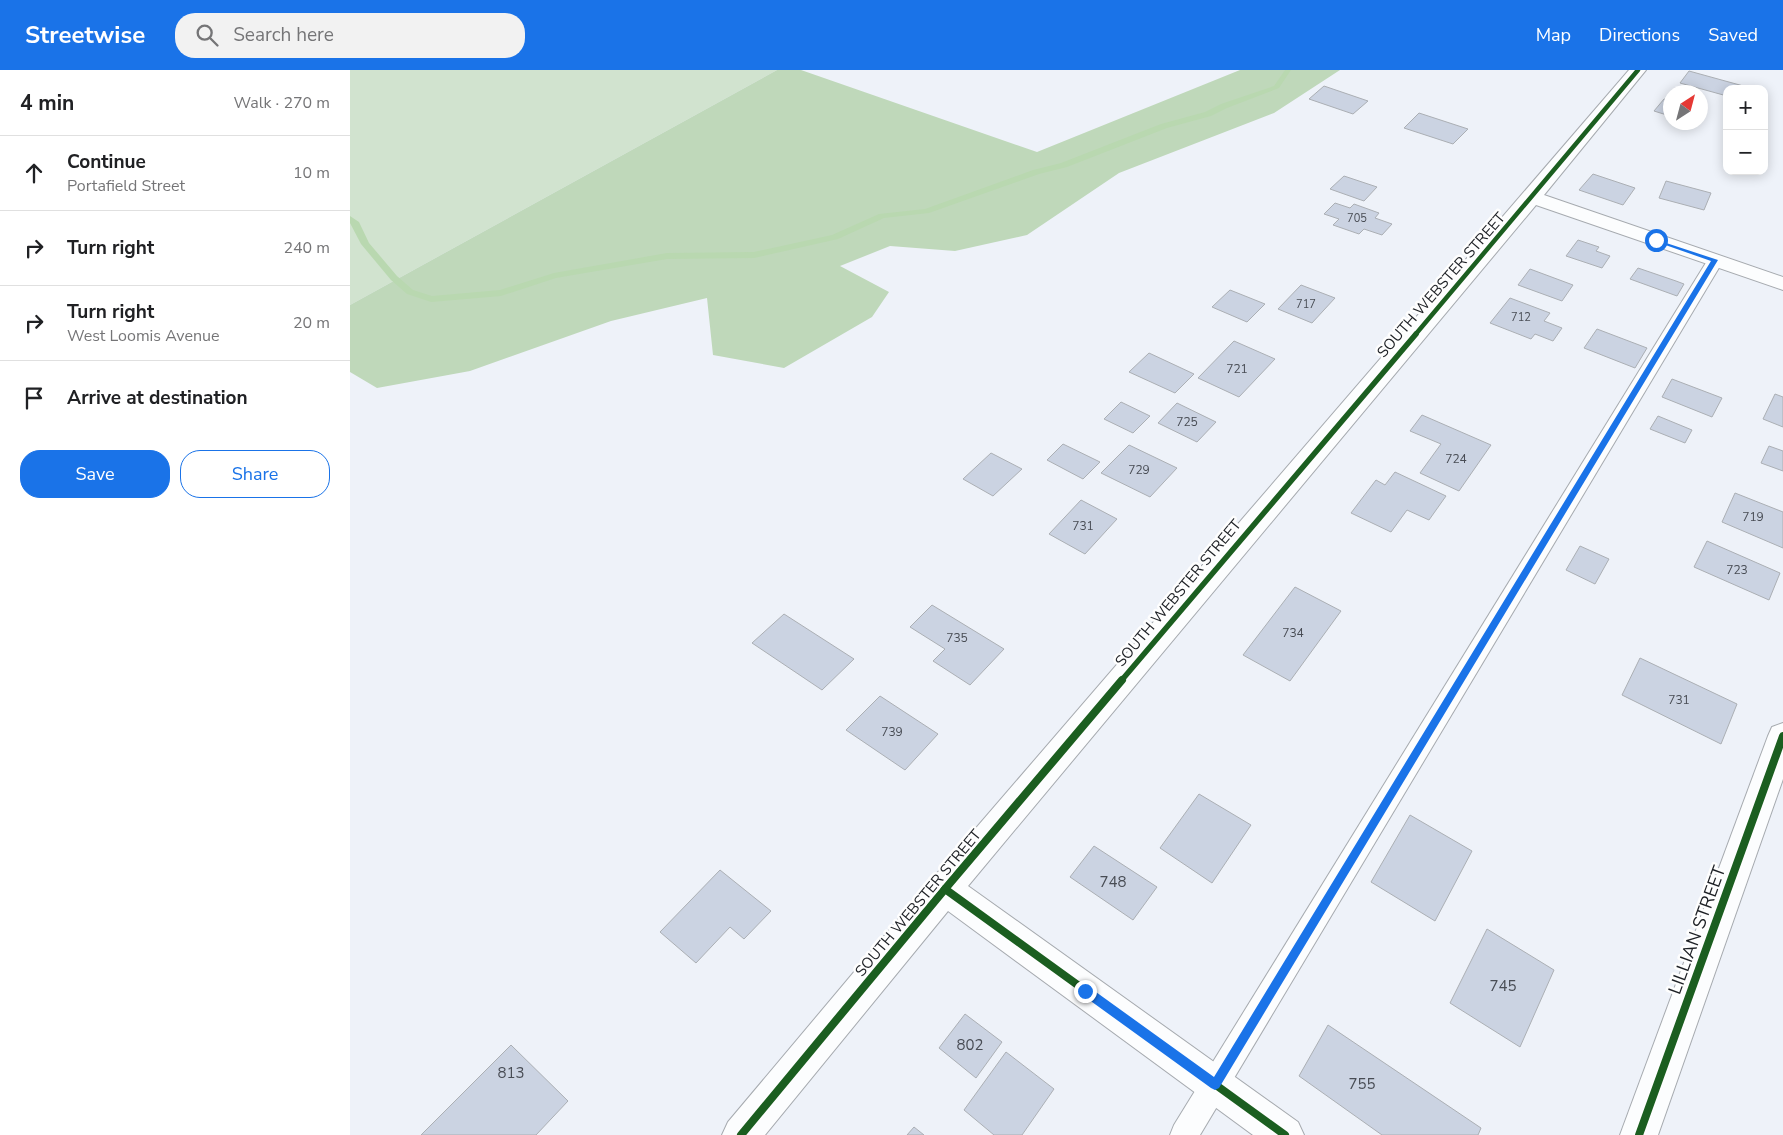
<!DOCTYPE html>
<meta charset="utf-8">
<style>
body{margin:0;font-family:"Nunito Sans",sans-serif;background:#f2f2f2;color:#202124}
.controls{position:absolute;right:15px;top:15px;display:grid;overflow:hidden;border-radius:10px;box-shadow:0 2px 12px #0003}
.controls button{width:45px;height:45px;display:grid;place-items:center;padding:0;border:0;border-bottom:1px solid #e0e0e0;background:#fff;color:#202124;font:25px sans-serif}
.compass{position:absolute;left:1313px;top:15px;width:45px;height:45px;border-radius:50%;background:#fff;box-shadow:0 2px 12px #0003;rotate:36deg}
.stop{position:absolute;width:15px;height:15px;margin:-11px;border:4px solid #1a73e8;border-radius:50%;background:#fff}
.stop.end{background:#1a73e8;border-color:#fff;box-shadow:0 1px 5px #0008}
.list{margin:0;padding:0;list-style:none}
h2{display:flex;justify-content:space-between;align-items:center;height:65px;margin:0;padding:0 20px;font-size:21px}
h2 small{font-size:16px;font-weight:400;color:#757577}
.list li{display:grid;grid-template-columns:32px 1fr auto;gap:15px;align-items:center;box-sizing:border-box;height:75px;padding:0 20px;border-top:1px solid #e0e0e0}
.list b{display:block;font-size:19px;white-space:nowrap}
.list p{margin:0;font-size:16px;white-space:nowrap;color:#757577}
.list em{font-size:16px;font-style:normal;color:#757577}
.actions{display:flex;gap:10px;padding:15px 20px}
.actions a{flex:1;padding:11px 0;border:1px solid #1a73e8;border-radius:20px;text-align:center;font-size:18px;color:#1a73e8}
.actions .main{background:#1a73e8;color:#fff}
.icon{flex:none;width:28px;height:28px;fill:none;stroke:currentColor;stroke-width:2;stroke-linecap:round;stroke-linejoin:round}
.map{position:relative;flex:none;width:1433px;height:1065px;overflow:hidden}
header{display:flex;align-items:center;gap:30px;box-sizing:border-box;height:70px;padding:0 25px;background:#1a73e8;color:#fff}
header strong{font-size:24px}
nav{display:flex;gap:28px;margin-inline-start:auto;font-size:18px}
.search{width:350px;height:45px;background:#f2f2f2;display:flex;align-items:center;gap:12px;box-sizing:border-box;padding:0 18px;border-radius:20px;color:#757577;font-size:19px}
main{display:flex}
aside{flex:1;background:#fff}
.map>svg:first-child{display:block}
.green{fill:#d1e3cf}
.forest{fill:#bfd8ba}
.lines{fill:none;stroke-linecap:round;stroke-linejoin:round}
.stream{fill:#b9d8b0;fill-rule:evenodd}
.building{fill:#cbd3e2;stroke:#abafb4}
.lane-casing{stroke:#a6aaaf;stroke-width:2}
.street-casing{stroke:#a6aaaf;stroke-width:2}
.lane{fill:#fcfdfe;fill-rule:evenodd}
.street{fill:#fcfdfe;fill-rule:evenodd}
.cycleway-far2-casing{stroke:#fefefe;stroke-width:7}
.cycleway-far1-casing{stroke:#fefefe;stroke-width:9}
.cycleway-casing{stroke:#fefefe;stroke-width:11}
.cycleway-far2{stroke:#1b5e20;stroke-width:4.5}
.cycleway-far1{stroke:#1b5e20;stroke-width:5.5}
.cycleway{stroke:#1b5e20;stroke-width:8}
.route{fill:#1a73e8}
.labels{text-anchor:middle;stroke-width:5;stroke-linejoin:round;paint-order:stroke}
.far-number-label{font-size:11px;fill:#484c54}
.number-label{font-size:12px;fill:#484c54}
.street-label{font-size:15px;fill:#1c1f24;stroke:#fefefe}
.near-number-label{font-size:15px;fill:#484c54}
.near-street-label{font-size:18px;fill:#1c1f24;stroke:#fefefe}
</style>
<header>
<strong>Streetwise</strong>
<div class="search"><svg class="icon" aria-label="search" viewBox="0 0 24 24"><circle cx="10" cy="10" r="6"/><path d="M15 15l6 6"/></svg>Search here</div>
<nav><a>Map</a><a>Directions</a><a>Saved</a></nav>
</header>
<main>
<aside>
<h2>4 min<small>Walk · 270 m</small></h2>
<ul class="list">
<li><svg class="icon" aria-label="ahead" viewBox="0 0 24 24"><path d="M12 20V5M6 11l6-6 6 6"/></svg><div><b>Continue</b><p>Portafield Street</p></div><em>10 m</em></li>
<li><svg class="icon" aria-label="right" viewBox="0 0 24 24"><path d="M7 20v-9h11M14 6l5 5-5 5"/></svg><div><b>Turn right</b></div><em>240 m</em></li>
<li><svg class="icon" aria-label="right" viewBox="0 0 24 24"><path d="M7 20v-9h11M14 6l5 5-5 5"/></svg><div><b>Turn right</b><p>West Loomis Avenue</p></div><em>20 m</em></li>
<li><svg class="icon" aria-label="arrive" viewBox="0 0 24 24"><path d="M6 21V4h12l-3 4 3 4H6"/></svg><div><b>Arrive at destination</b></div></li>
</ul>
<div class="actions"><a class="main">Save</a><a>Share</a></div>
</aside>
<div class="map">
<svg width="1433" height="1065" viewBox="0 0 1433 1065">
<rect width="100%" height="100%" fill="#eef2f9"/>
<polygon class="green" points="0,0 427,0 0,235"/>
<polygon class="forest" points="427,0 451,0 687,82 890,0 990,0 924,43 769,103 677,165 605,181 540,176 490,196 539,222 522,247 434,298 363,285 357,228 261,251 120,301 27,318 0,302 0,235"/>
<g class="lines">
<polygon class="stream" points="935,0 941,0 929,18 877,38 861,46 817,58 717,97 689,104 579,143 534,148 488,169 404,188 317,189 206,208 151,226 81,232 57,224 41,210 11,174 0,153 0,146 9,152 19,173 47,206 63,220 82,226 150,220 204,203 317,183 404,182 482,165 529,144 575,139 683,100 711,93 811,54 855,42 871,34 924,16"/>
</g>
<g class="building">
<polygon points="1339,1 1397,17 1396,19 1377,19 1377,26 1330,13"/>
<polygon points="974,16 1018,31 1003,44 959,29"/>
<polygon points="1314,29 1320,30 1320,46 1304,41"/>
<polygon points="1069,43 1118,59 1103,74 1054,58"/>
<polygon points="1243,104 1285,118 1273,135 1229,120"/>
<polygon points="994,106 1027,117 1014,131 980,119"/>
<polygon points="1316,111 1361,123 1354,140 1309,128"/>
<polygon points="985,133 1000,138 1004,134 1029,143 1025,148 1042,154 1032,165 1014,159 1009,164 983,155 989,149 974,144"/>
<polygon points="1228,170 1249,177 1246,181 1260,186 1252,198 1216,186"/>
<polygon points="1288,198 1326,211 1334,214 1327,226 1280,209"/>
<polygon points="1180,199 1223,215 1212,231 1168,215"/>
<polygon points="951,215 985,228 962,253 928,239"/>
<polygon points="880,220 915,234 897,252 862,237"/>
<polygon points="1160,228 1200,243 1194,251 1212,258 1203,271 1185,264 1181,269 1140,253"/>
<polygon points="1247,259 1297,278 1285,298 1234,278"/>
<polygon points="884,271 925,289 889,327 848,308"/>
<polygon points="799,283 844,304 825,323 779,302"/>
<polygon points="1322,309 1372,328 1362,347 1312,327"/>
<polygon points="1425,324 1433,327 1433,357 1413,349"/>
<polygon points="771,332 800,346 783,363 754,349"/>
<polygon points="827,333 866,352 847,372 808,353"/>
<polygon points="1072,345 1141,375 1109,421 1070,403 1091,374 1060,361"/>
<polygon points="1308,346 1342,360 1335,373 1300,359"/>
<polygon points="713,374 750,392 733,409 697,390"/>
<polygon points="779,375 827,398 800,427 751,403"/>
<polygon points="1419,376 1433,381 1433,401 1411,393"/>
<polygon points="641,383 672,399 643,426 613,409"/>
<polygon points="1045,402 1096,426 1079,450 1057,440 1041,462 1001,443 1026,410 1035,415"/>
<polygon points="1385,423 1433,442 1433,478 1372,452"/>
<polygon points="731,430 767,449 735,484 699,464"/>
<polygon points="1357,471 1430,503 1419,530 1344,497"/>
<polygon points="1230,476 1259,489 1245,514 1216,500"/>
<polygon points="945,517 991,541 940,611 893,585"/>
<polygon points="582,535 654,579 620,615 583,591 595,579 560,557"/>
<polygon points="434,544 504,589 472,620 402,573"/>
<polygon points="1290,588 1387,634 1371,674 1272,625"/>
<polygon points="530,626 588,664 555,700 496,660"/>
<polygon points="849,724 901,755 862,813 810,778"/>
<polygon points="1060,745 1122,781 1085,851 1021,812"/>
<polygon points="744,776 807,817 783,850 720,807"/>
<polygon points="370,800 421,841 394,869 380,857 346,893 310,862"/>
<polygon points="1137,859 1204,900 1170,977 1100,933"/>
<polygon points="615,944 652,972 626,1008 589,978"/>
<polygon points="978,955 1131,1058 1128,1065 1032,1065 949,1006"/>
<polygon points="161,975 218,1031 186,1065 71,1065"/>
<polygon points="656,982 704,1019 672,1065 644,1065 614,1040"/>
<polygon points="564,1057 574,1065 557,1065"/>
</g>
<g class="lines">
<g class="lane-casing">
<polygon id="lane" points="1365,186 1370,188 1373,191 850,1065 820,1065 824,1055 1357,191 1360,188"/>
</g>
<g class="street-casing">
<g id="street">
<polygon points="1279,0 1296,0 1194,125 1433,207 1433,220 1186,135 618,816 948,1052 954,1065 903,1065 598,841 415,1065 372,1065 378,1052 583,808"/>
<polygon points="1433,653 1433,709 1308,1065 1270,1065 1418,666 1422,657"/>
</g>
</g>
<use href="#lane" class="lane"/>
<use href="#street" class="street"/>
<g class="cycleway-far2-casing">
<polyline id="cycleway-far2" points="1065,265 1288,0"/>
</g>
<g class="cycleway-far1-casing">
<polyline id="cycleway-far1" points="771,611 1066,264"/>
</g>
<g class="cycleway-casing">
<g id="cycleway">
<polyline points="595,819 935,1065"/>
<polyline points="391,1065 595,819 772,610"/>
<polyline points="1289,1065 1433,666"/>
</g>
</g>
<use href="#cycleway-far2" class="cycleway-far2"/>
<use href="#cycleway-far1" class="cycleway-far1"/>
<use href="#cycleway" class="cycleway"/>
</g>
<polygon class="route" points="1304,169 1368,190 869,1018 865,1020 861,1018 731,924 730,921 731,917 735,915 739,917 864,1007 1361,191 1304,171"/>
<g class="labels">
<g class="far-number-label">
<text x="1007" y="152">705</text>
<text x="956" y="238">717</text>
<text x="1171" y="251">712</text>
</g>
<g class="number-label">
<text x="887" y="303">721</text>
<text x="837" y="356">725</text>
<text x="1106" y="393">724</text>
<text x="789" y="404">729</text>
<text x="1403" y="451">719</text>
<text x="733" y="460">731</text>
<text x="1387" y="504">723</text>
<text x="943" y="567">734</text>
<text x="607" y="572">735</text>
<text x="1329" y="634">731</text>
<text x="542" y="666">739</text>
</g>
<g class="street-label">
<text transform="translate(1091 215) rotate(-49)" y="5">SOUTH WEBSTER STREET</text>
<text transform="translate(828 523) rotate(-50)" y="5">SOUTH WEBSTER STREET</text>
<text transform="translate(568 833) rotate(-50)" y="5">SOUTH WEBSTER STREET</text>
</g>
<g class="near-number-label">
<text x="763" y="817">748</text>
<text x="1153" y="921">745</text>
<text x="620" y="980">802</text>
<text x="161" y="1008">813</text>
<text x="1012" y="1019">755</text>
</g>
<g class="near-street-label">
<text transform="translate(1347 860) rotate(-70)" y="6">LILLIAN STREET</text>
</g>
</g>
</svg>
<div class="controls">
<button>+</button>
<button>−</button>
</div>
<svg class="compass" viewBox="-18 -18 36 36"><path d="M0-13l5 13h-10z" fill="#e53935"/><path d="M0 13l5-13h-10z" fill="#757577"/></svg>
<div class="stop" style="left:1306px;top:170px"></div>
<div class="stop end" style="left:735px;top:921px"></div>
</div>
</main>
